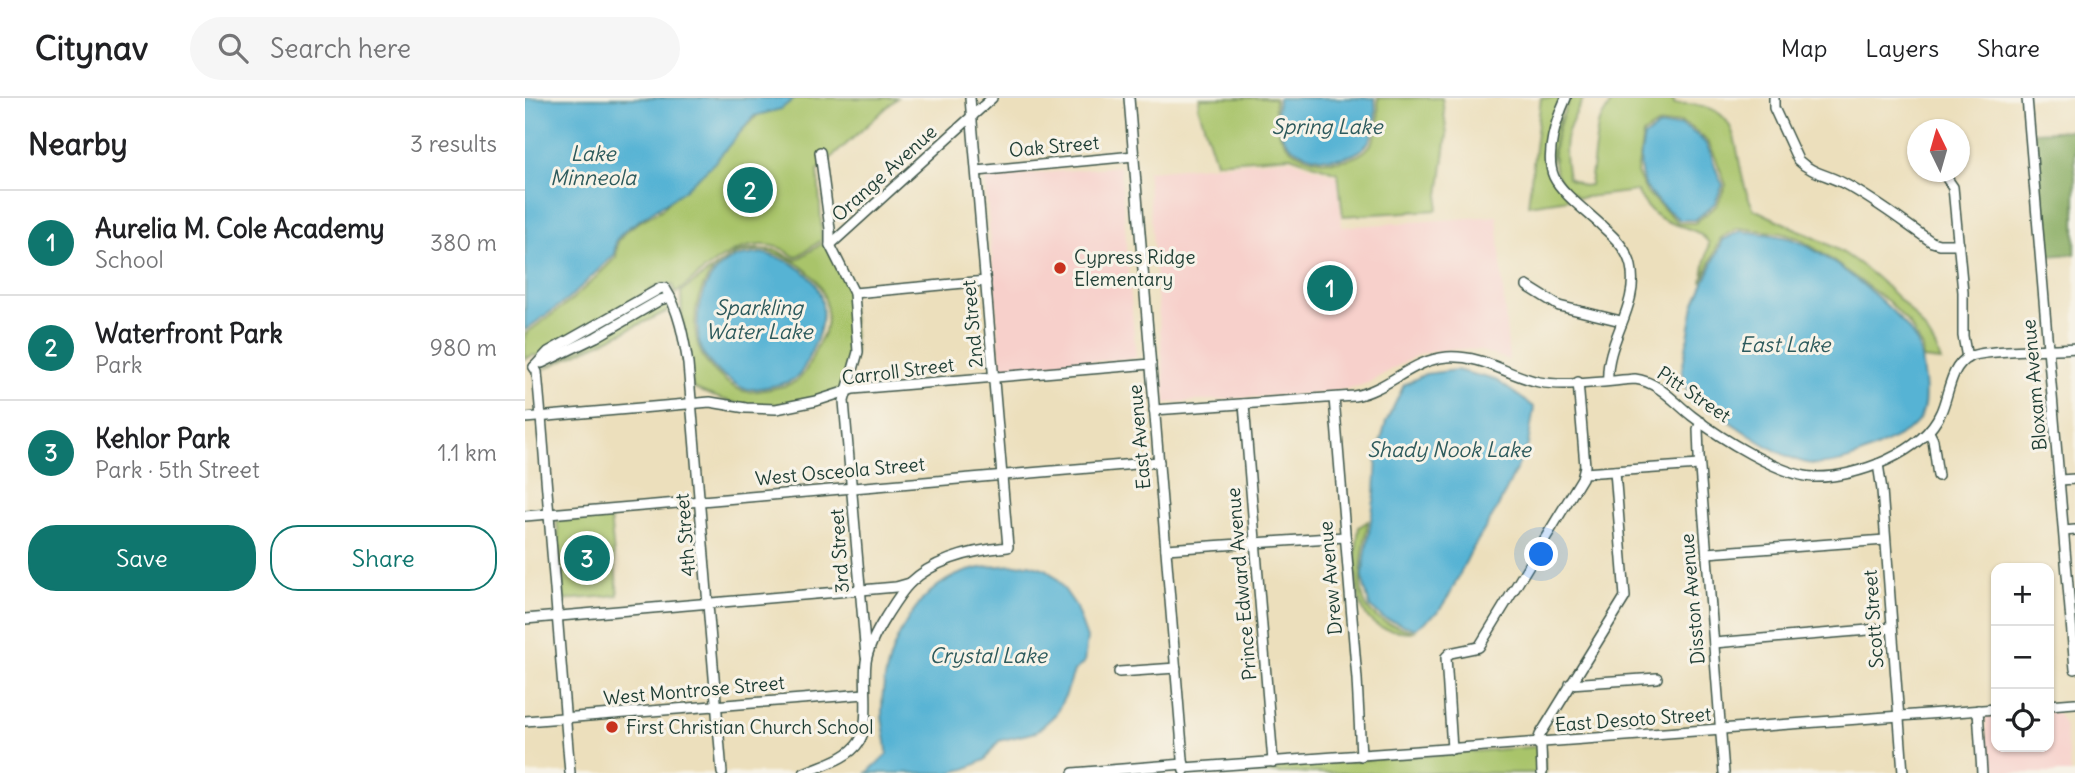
<!DOCTYPE html>
<meta charset="utf-8">
<style>
body{margin:0;font-family:Delius,sans-serif;background:#f6f6f6;color:#202124}
.controls{position:absolute;right:21px;bottom:21px;display:grid;overflow:hidden;border-radius:14px;box-shadow:0 2px 5px #0004}
.controls button{width:63px;height:63px;display:grid;place-items:center;padding:0;border:0;border-bottom:2px solid #e0e0e0;background:#fff;color:#202124;font:35px sans-serif}
.compass{position:absolute;left:1382px;top:21px;width:63px;height:63px;border-radius:50%;background:#fff;box-shadow:0 2px 5px #0004;rotate:355deg}
.you{position:absolute;left:1017px;top:457px;width:24px;height:24px;margin:-18px;border:5px solid #fff;border-radius:50%;background:#1a73e8;box-shadow:0 0 0 10px #1a73e833}
.badge{display:grid;place-items:center;width:46px;height:46px;border-radius:50%;background:#0f766e;color:#fff;font-size:23px;font-weight:700}
.pin{position:absolute;translate:-50% -50%;border:4px solid #fff;box-shadow:0 2px 7px #0006}
.list{margin:0;padding:0;list-style:none}
h2{display:flex;justify-content:space-between;align-items:center;height:91px;margin:0;padding:0 28px;font-size:30px}
h2 small{font-size:23px;font-weight:400;color:#757577}
.list li{display:grid;grid-template-columns:46px 1fr auto;gap:21px;align-items:center;box-sizing:border-box;height:105px;padding:0 28px;border-top:2px solid #e0e0e0}
.list b{display:block;font-size:26px;white-space:nowrap}
.list p{margin:0;font-size:23px;white-space:nowrap;color:#757577}
.list em{font-size:23px;font-style:normal;color:#757577}
.actions{display:flex;gap:14px;padding:21px 28px}
.actions a{flex:1;padding:16px 0;border:2px solid #0f766e;border-radius:28px;text-align:center;font-size:24px;color:#0f766e}
.actions .main{background:#0f766e;color:#fff}
.icon{flex:none;width:38px;height:38px;fill:none;stroke:currentColor;stroke-width:2;stroke-linecap:round;stroke-linejoin:round}
.map{position:relative;flex:none;width:1550px;height:675px;overflow:hidden}
header{display:flex;align-items:center;gap:42px;box-sizing:border-box;height:98px;padding:0 35px;background:#fff;border-bottom:2px solid #e0e0e0}
header strong{font-size:33px}
nav{display:flex;gap:38px;margin-inline-start:auto;font-size:24px}
.search{width:490px;height:63px;background:#f6f6f6;display:flex;align-items:center;gap:18px;box-sizing:border-box;padding:0 24px;border-radius:38px;color:#757577;font-size:26px}
main{display:flex}
aside{flex:1;background:#fff}
.map>svg:first-child{display:block}
.built{fill:#f7d0cb}
.green{fill:#a9c46a;stroke:#64804f;stroke-width:2;fill-rule:evenodd}
.forest{fill:#86aa5e;stroke:#527449;stroke-width:2}
.water{fill:#56b3d4;stroke:#3a7884;stroke-width:2}
.lines{fill:none;stroke-linecap:round;stroke-linejoin:round}
.minor-casing{stroke:#3e5548;stroke-width:12}
.minor{stroke:#fff;stroke-width:9}
.poi-dot{fill:#c8321e;stroke:#f7f3e8;stroke-width:2.5}
.labels{text-anchor:middle;stroke-width:6;stroke-linejoin:round;paint-order:stroke}
.street-label{font-size:19px;fill:#1f3d34;stroke:#f7f3e8}
.poi-label{font-size:19px;fill:#1f3d34;stroke:#f7f3e8;text-anchor:start}
.water-label{font-size:21px;font-style:italic;fill:#2d5a5c;stroke:#f7f3e8}
</style>
<header>
<strong>Citynav</strong>
<div class="search"><svg class="icon" aria-label="search" viewBox="0 0 24 24"><circle cx="10" cy="10" r="6"/><path d="M15 15l6 6"/></svg>Search here</div>
<nav><a>Map</a><a>Layers</a><a>Share</a></nav>
</header>
<main>
<aside>
<h2>Nearby<small>3 results</small></h2>
<ul class="list">
<li><span class="badge">1</span><div><b>Aurelia M. Cole Academy</b><p>School</p></div><em>380 m</em></li>
<li><span class="badge">2</span><div><b>Waterfront Park</b><p>Park</p></div><em>980 m</em></li>
<li><span class="badge">3</span><div><b>Kehlor Park</b><p>Park · 5th Street</p></div><em>1.1 km</em></li>
</ul>
<div class="actions"><a class="main">Save</a><a>Share</a></div>
</aside>
<div class="map">
<svg width="1550" height="675" viewBox="0 0 1550 675">
<rect width="100%" height="100%" fill="#f7f3e8"/>
<filter id="ink" filterUnits="userSpaceOnUse"><feTurbulence type="fractalNoise" baseFrequency=".0143" numOctaves="2"/><feDisplacementMap in="SourceGraphic" scale="14" xChannelSelector="R" yChannelSelector="G"/><feConvolveMatrix kernelMatrix="1 2 1 2 8 2 1 2 1" color-interpolation-filters="sRGB"/></filter>
<filter id="wash" filterUnits="userSpaceOnUse"><feTurbulence type="fractalNoise" baseFrequency=".00686" numOctaves="4" result="noise"/><feDisplacementMap in="SourceGraphic" scale="28" xChannelSelector="R" yChannelSelector="G"/><feGaussianBlur stdDeviation="1.57" result="paint"/><feColorMatrix in="noise" values="0 0 0 0 0 0 0 0 0 0 0 0 0 0 0 0 0 1.4 0 .05"/><feComposite in="paint" operator="in"/></filter>
<g filter="url(#wash)">
<rect width="100%" height="100%" fill="#ecdfbc"/>
<g class="built">
<polygon points="764,61 812,78 817,129 972,118 984,262 954,252 925,251 894,256 843,285 828,290 795,295 641,305 622,73"/>
<polygon points="595,68 611,260 476,271 460,80"/>
<polygon points="1524,614 1532,614 1539,626 1546,675 1464,675 1460,618 1471,618 1471,649 1524,649"/>
</g>
<g class="green">
<path d="M250 0H372L293 72 297 142 271 159C265 156 258 150 252 149 211 138 179 174 150 196L148 187 136 186 14 258 8 257 0 261V236L44 204 68 182 91 159 93 143 102 133 112 125 136 112Z"/>
<path d="M675 0H750C749 14 750 30 758 42 772 66 821 70 841 52 855 39 854 16 853 0H917L922 37 912 112 818 118 813 75 765 58 691 64 673 8Z"/>
<polygon points="1016,0 1038,0 1024,71 1044,101 1003,107"/>
<path d="M1045 0H1059C1041 33 1036 43 1043 80L1058 88 1065 87 1073 26 1089 0H1148L1149 6C1230 2 1201 61 1229 111 1259 126 1292 139 1320 156 1354 178 1404 224 1416 263L1398 261 1397 250 1385 227 1364 204 1300 157 1273 140 1256 135 1213 130 1196 140 1177 184 1184 145C1172 129 1155 130 1139 122 1127 117 1118 104 1112 93L1053 100C1046 94 1038 88 1034 80 1021 57 1035 22 1045 0ZM1155 24C1189 39 1188 56 1201 87L1192 107 1170 125H1154L1122 95 1112 75 1118 36 1132 27Z"/>
<path d="M298 145 303 150 325 193 330 254 319 291C297 301 245 310 221 307 202 304 186 298 168 290L157 222 156 194 211 154 227 151 251 152 271 162ZM236 152C275 160 308 184 301 229 299 238 293 245 290 253 286 262 282 274 274 281 267 288 227 296 218 293 205 289 184 270 178 259 160 227 173 171 210 157 218 154 228 154 236 152Z"/>
<polygon points="142,204 147,211 17,272 136,205"/>
<polygon points="85,418 93,497 39,502 32,423"/>
<path d="M843 423C840 446 828 492 844 512 854 525 873 529 889 533L886 534C876 533 861 533 853 528 825 514 830 455 834 429Z"/>
<polygon points="1019,648 1020,675 671,675"/>
</g>
<polygon class="forest" points="1550,32 1550,156 1521,158 1509,34"/>
<g class="water">
<polygon points="0,0 270,0 256,11 229,18 189,65 157,94 101,131 91,142 89,157 42,202 0,232"/>
<path d="M753 0H850C851 16 852 35 841 47 824 68 776 63 761 43 752 31 751 13 753 0Z"/>
<path d="M1156 27C1193 47 1181 55 1198 87L1190 105 1170 122H1155C1120 93 1109 86 1119 39L1133 29Z"/>
<path d="M1215 133C1233 136 1255 136 1272 143 1304 157 1383 217 1394 250 1397 260 1397 272 1399 282 1403 322 1393 329 1359 346 1337 357 1313 368 1288 366 1254 363 1189 313 1161 291L1157 272 1169 207 1198 142Z"/>
<path d="M236 155C289 166 313 200 287 252 283 260 279 273 272 279 264 286 231 292 220 291 215 290 207 283 202 280 189 272 177 258 174 243 169 212 178 175 209 160 217 157 228 157 236 155Z"/>
<polygon points="931,272 971,282 1009,309 1003,347 972,411 945,455 925,496 913,514 890,531 858,520 845,509 837,479 850,396 852,357 861,324 879,287 900,276"/>
<path d="M504 466 521 471 532 481 550 507 562 540 559 565 549 573 541 596 530 617 511 634 474 643 460 662 440 671 423 675H342L362 656C362 641 357 628 357 614 356 560 385 492 440 474 460 467 483 468 504 466Z"/>
</g>
</g>
<g filter="url(#ink)">
<g class="lines">
<g class="minor-casing">
<g id="minor">
<polyline points="604,0 659,673"/>
<path d="M1041 0C1032 20 1019 57 1029 79 1037 96 1064 115 1078 129 1090 140 1102 151 1106 168 1115 208 1080 243 1083 283"/>
<path d="M1249 0V10L1273 62C1286 75 1303 77 1318 85 1349 101 1378 124 1407 144L1414 146H1434"/>
<polyline points="1502,0 1550,571"/>
<polyline points="295,54 305,131 305,147 329,195 333,254 319,303 341,558"/>
<polyline points="452,73 609,58"/>
<polyline points="1421,79 1428,89 1438,194 1438,238 1442,260"/>
<polyline points="305,147 467,0"/>
<polyline points="1002,188 1034,208 1096,223"/>
<polyline points="329,195 461,183"/>
<polyline points="17,265 71,239 135,202 145,199"/>
<path d="M9 269 23 254 136 190H140C154 212 159 241 163 266L197 675"/>
<polyline points="9,269 12,274 16,319 45,675"/>
<polyline points="809,300 832,581 836,658"/>
<polyline points="719,306 748,664"/>
<path d="M629 312 829 298C863 292 886 262 922 259 959 257 981 277 1014 284 1040 289 1083 283 1110 281 1134 284 1149 304 1167 318 1194 339 1256 378 1289 379 1331 380 1398 355 1416 314 1424 297 1425 268 1444 259 1458 251 1530 252 1550 250"/>
<polyline points="0,320 185,304 221,310 251,311 291,303 328,291 626,266"/>
<polyline points="1176,324 1173,331 1174,358 1199,675"/>
<polyline points="1404,334 1408,342 1413,378"/>
<polyline points="1353,366 1357,392 1378,675"/>
<polyline points="1059,375 1174,367"/>
<polyline points="1535,382 1550,381"/>
<polyline points="0,418 634,364"/>
<polyline points="1539,433 1550,432"/>
<polyline points="641,451 820,439"/>
<polyline points="1182,455 1360,442"/>
<polyline points="0,521 371,489 385,485"/>
<polyline points="1189,545 1367,530"/>
<polyline points="594,574 651,570"/>
<polyline points="1045,586 1132,580"/>
<polyline points="1524,607 1550,605"/>
<polyline points="1453,612 1457,675"/>
<polyline points="0,623 340,596"/>
<polyline points="927,651 921,559 925,555 954,549 1057,380 1060,368 1053,284"/>
<polyline points="659,670 1471,611"/>
<path d="M279 675C297 667 323 661 334 644 346 624 338 587 341 564 343 549 352 533 360 520 367 509 375 495 385 485 411 460 449 452 483 449L445 0"/>
<polyline points="548,675 659,666"/>
<polyline points="1017,675 1016,649 1012,645 1015,637 1100,499 1090,373"/>
</g>
</g>
<use href="#minor" class="minor"/>
</g>
</g>
<g class="poi-dot">
<circle cx="535" cy="170" r="7"/>
<circle cx="87" cy="629" r="7"/>
</g>
<g class="labels">
<g class="street-label">
<text transform="translate(529 48) rotate(-5)" y="7">Oak Street</text>
<text transform="translate(359 75) rotate(-42)" y="7">Orange Avenue</text>
<text transform="translate(447 226) rotate(-95)" y="7">2nd Street</text>
<text transform="translate(373 273) rotate(-7)" y="7">Carroll Street</text>
<text transform="translate(1509 287) rotate(-95)" y="7">Bloxam Avenue</text>
<text transform="translate(1169 296) rotate(34)" y="7">Pitt Street</text>
<text transform="translate(614 339) rotate(-95)" y="7">East Avenue</text>
<text transform="translate(315 373) rotate(-5)" y="7">West Osceola Street</text>
<text transform="translate(160 437) rotate(-95)" y="7">4th Street</text>
<text transform="translate(314 453) rotate(-94)" y="7">3rd Street</text>
<text transform="translate(805 480) rotate(-95)" y="7">Drew Avenue</text>
<text transform="translate(716 486) rotate(-95)" y="7">Prince Edward Avenue</text>
<text transform="translate(1167 501) rotate(-95)" y="7">Disston Avenue</text>
<text transform="translate(1348 521) rotate(-94)" y="7">Scott Street</text>
<text transform="translate(169 592) rotate(-5)" y="7">West Montrose Street</text>
<text transform="translate(1108 621) rotate(-4)" y="7">East Desoto Street</text>
</g>
<g class="poi-label">
<text x="549" y="166">Cypress Ridge<tspan x="549" dy="22">Elementary</tspan></text>
<text x="101" y="636">First Christian Church School</text>
</g>
<g class="water-label">
<text x="802" y="36">Spring Lake</text>
<text x="68" y="63">Lake<tspan x="68" dy="24">Minneola</tspan></text>
<text x="234" y="217">Sparkling<tspan x="234" dy="24">Water Lake</tspan></text>
<text x="1260" y="254">East Lake</text>
<text x="924" y="359">Shady Nook Lake</text>
<text x="463" y="565">Crystal Lake</text>
</g>
</g>
</svg>
<div class="controls">
<button>+</button>
<button>−</button>
<button><svg class="icon" aria-label="locate" viewBox="0 0 24 24"><circle cx="12" cy="12" r="6"/><path d="M12 2v4M12 18v4M2 12h4M18 12h4"/></svg></button>
</div>
<svg class="compass" viewBox="-18 -18 36 36"><path d="M0-13l5 13h-10z" fill="#e53935"/><path d="M0 13l5-13h-10z" fill="#757577"/></svg>
<div class="you"></div>
<div class="pin badge" style="left:805px;top:190px">1</div>
<div class="pin badge" style="left:225px;top:92px">2</div>
<div class="pin badge" style="left:62px;top:460px">3</div>
</div>
</main>
